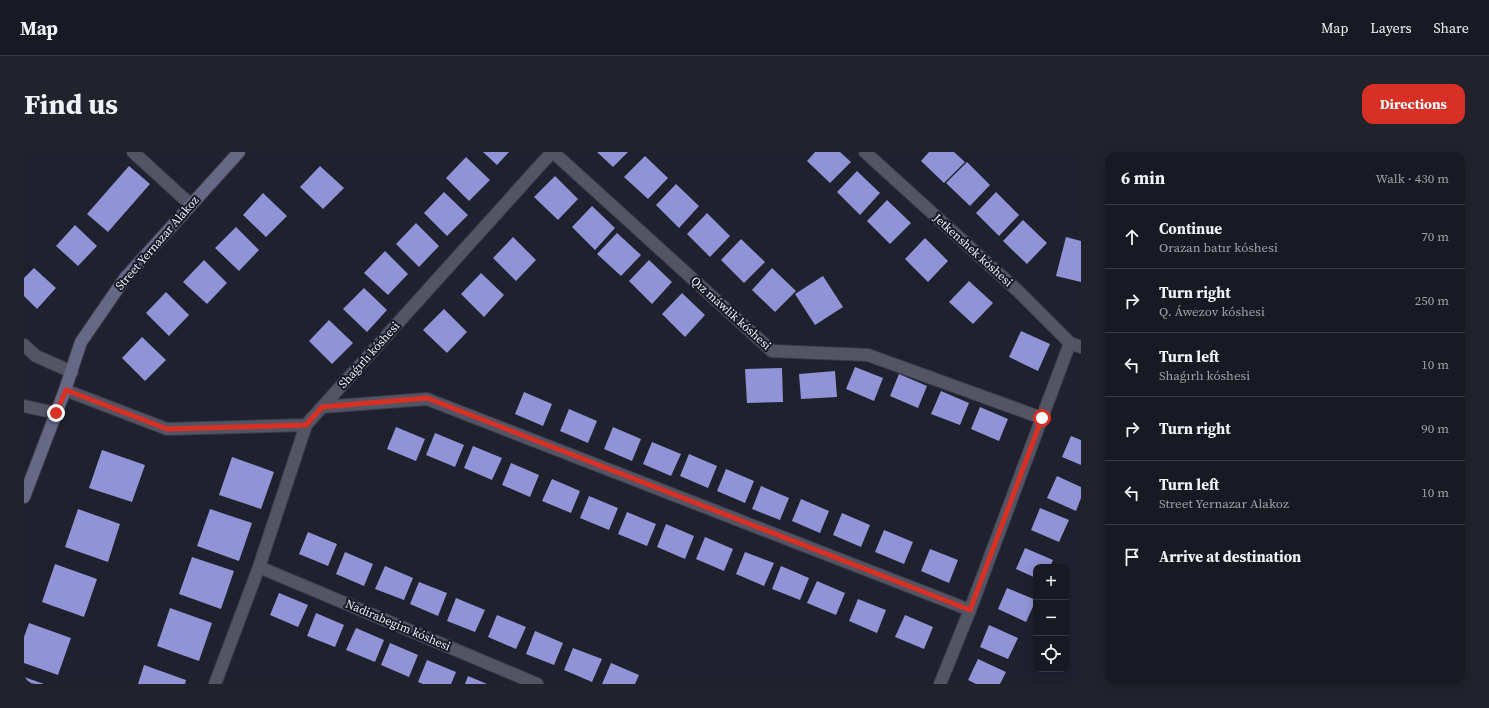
<!DOCTYPE html>
<meta charset="utf-8">
<style>
body{margin:0;font-family:"Source Serif 4",serif;background:#21222b;color:#f1f3f6}
.controls{position:absolute;right:12px;bottom:12px;display:grid;overflow:hidden;border-radius:8px;box-shadow:0 2px 10px #0003}
.controls button{width:36px;height:36px;display:grid;place-items:center;padding:0;border:0;border-bottom:1px solid #363841;background:#181923;color:#f1f3f6;font:20px sans-serif}
.stop{position:absolute;width:12px;height:12px;margin:-9px;border:3px solid #d93025;border-radius:50%;background:#fff}
.stop.end{background:#d93025;border-color:#fff;box-shadow:0 1px 4px #0008}
.list{margin:0;padding:0;list-style:none}
h2{display:flex;justify-content:space-between;align-items:center;height:52px;margin:0;padding:0 16px;font-size:17px}
h2 small{font-size:13px;font-weight:400;color:#9fa0a6}
.list li{display:grid;grid-template-columns:26px 1fr auto;gap:12px;align-items:center;box-sizing:border-box;height:64px;padding:0 16px;border-top:1px solid #363841}
.list b{display:block;font-size:15px;white-space:nowrap}
.list p{margin:0;font-size:13px;white-space:nowrap;color:#9fa0a6}
.list em{font-size:13px;font-style:normal;color:#9fa0a6}
.icon{flex:none;width:22px;height:22px;fill:none;stroke:currentColor;stroke-width:2;stroke-linecap:round;stroke-linejoin:round}
.map{position:relative;flex:none;width:1057px;height:532px;overflow:hidden;border-radius:12px}
header{display:flex;align-items:center;gap:24px;box-sizing:border-box;height:56px;padding:0 20px;background:#181923;border-bottom:1px solid #363841}
header strong{font-size:19px}
nav{display:flex;gap:22px;margin-inline-start:auto;font-size:14px}
.intro{display:flex;align-items:center;justify-content:space-between;box-sizing:border-box;height:96px;padding:0 24px}
h1{margin:0;font-size:28px}
.button{padding:10px 18px;border-radius:12px;background:#d93025;color:#fff;font-size:14px;font-weight:700}
main{display:flex;gap:24px;padding:0 24px}
aside{flex:1;background:#181923;border-radius:12px;box-shadow:0 2px 10px #0003}
.map>svg:first-child{display:block}
.building{fill:#9093d5}
.lines{fill:none;stroke-linecap:round;stroke-linejoin:round}
.street-casing{stroke:#3c3c48;stroke-width:14}
.secondary-casing{stroke:#3c3c48;stroke-width:14}
.street{stroke:#535565;stroke-width:12}
.secondary{stroke:#666886;stroke-width:12}
.route{stroke:#d93025;stroke-width:5}
.labels{text-anchor:middle;stroke-width:4;stroke-linejoin:round;paint-order:stroke}
.street-label{font-size:12px;fill:#ececf6;stroke:#171825}
</style>
<header>
<strong>Map</strong>
<nav><a>Map</a><a>Layers</a><a>Share</a></nav>
</header>
<div class="intro"><h1>Find us</h1><a class="button">Directions</a></div>
<main>
<div class="map">
<svg width="1057" height="532" viewBox="0 0 1057 532">
<rect width="100%" height="100%" fill="#20212f"/>
<g class="building">
<polygon points="459,0 485,0 473,13"/>
<polygon points="573,0 604,0 589,15"/>
<polygon points="791,0 816,0 827,10 806,31 783,9"/>
<polygon points="905,0 930,0 941,10 920,31 897,9"/>
<polygon points="621,4 644,26 624,47 600,25"/>
<polygon points="442,5 466,28 445,49 422,26"/>
<polygon points="943,10 966,33 946,54 922,31"/>
<polygon points="105,14 126,32 84,80 63,62"/>
<polygon points="296,14 320,36 299,57 276,35"/>
<polygon points="833,19 856,41 836,63 813,40"/>
<polygon points="531,24 554,47 534,68 510,45"/>
<polygon points="652,32 675,54 655,76 632,53"/>
<polygon points="420,40 444,63 423,84 400,61"/>
<polygon points="972,40 995,63 975,84 952,61"/>
<polygon points="239,41 263,64 242,85 219,63"/>
<polygon points="863,48 887,71 866,92 843,69"/>
<polygon points="568,54 591,76 571,98 548,75"/>
<polygon points="683,61 706,84 686,105 663,82"/>
<polygon points="999,68 1023,91 1003,112 979,89"/>
<polygon points="392,71 415,94 395,115 372,92"/>
<polygon points="51,73 73,94 54,114 32,94"/>
<polygon points="212,75 235,98 215,119 191,96"/>
<polygon points="593,81 617,103 597,124 573,102"/>
<polygon points="489,85 512,108 492,129 469,106"/>
<polygon points="1042,85 1057,89 1057,130 1032,124"/>
<polygon points="901,86 924,109 904,130 881,107"/>
<polygon points="717,87 741,110 720,131 697,108"/>
<polygon points="361,99 384,122 364,143 340,121"/>
<polygon points="180,108 203,131 183,152 159,130"/>
<polygon points="625,108 648,130 628,152 605,129"/>
<polygon points="10,116 32,136 13,157 0,144 0,126"/>
<polygon points="748,116 772,139 751,160 728,138"/>
<polygon points="457,121 480,143 460,165 437,142"/>
<polygon points="799,124 819,155 791,173 771,142"/>
<polygon points="945,129 969,151 949,172 925,150"/>
<polygon points="340,136 363,158 343,180 319,157"/>
<polygon points="142,140 165,163 145,184 122,161"/>
<polygon points="658,141 681,163 661,185 638,162"/>
<polygon points="420,157 443,180 423,201 399,178"/>
<polygon points="305,168 329,191 308,212 285,189"/>
<polygon points="997,179 1026,192 1014,219 985,205"/>
<polygon points="118,185 142,208 121,229 98,206"/>
<polygon points="831,215 859,226 850,249 822,237"/>
<polygon points="758,216 759,250 723,251 721,217"/>
<polygon points="811,219 813,245 777,247 775,222"/>
<polygon points="875,222 903,234 894,256 866,244"/>
<polygon points="917,239 945,251 936,273 907,262"/>
<polygon points="500,240 528,252 519,274 491,262"/>
<polygon points="956,255 984,267 975,289 947,277"/>
<polygon points="545,257 573,269 564,291 536,279"/>
<polygon points="372,275 401,287 392,309 363,297"/>
<polygon points="589,275 617,287 608,309 580,297"/>
<polygon points="411,281 440,293 431,315 402,303"/>
<polygon points="1047,284 1057,288 1057,313 1038,305"/>
<polygon points="628,290 657,302 647,324 619,312"/>
<polygon points="449,294 478,306 468,328 440,316"/>
<polygon points="78,298 121,313 108,350 65,336"/>
<polygon points="665,302 693,314 684,336 656,324"/>
<polygon points="208,305 250,320 237,357 195,343"/>
<polygon points="487,311 515,323 506,345 478,333"/>
<polygon points="702,317 730,329 721,351 693,339"/>
<polygon points="1033,324 1057,335 1057,346 1052,359 1023,346"/>
<polygon points="528,327 556,339 547,361 518,349"/>
<polygon points="737,334 765,346 756,368 728,357"/>
<polygon points="565,344 594,356 585,378 556,366"/>
<polygon points="777,347 805,359 796,381 768,369"/>
<polygon points="1016,356 1045,368 1035,390 1007,378"/>
<polygon points="54,357 96,372 84,410 41,395"/>
<polygon points="186,357 228,371 215,409 173,394"/>
<polygon points="603,360 632,372 623,394 594,382"/>
<polygon points="818,361 846,373 837,395 809,383"/>
<polygon points="642,372 670,384 661,407 633,395"/>
<polygon points="860,378 889,390 880,412 851,400"/>
<polygon points="284,380 313,392 304,414 275,402"/>
<polygon points="681,385 709,397 700,419 672,407"/>
<polygon points="1001,396 1029,408 1026,415 1012,415 1012,426 992,417"/>
<polygon points="906,397 934,408 925,431 897,419"/>
<polygon points="321,400 349,412 340,434 312,422"/>
<polygon points="721,400 750,411 740,434 712,422"/>
<polygon points="168,405 210,419 197,457 155,442"/>
<polygon points="31,412 73,427 60,465 18,450"/>
<polygon points="361,414 389,426 380,448 351,437"/>
<polygon points="757,414 785,426 776,448 748,437"/>
<polygon points="793,429 821,441 812,463 783,451"/>
<polygon points="395,430 423,441 414,464 386,452"/>
<polygon points="983,436 1012,448 1002,470 974,457"/>
<polygon points="255,441 284,453 274,475 246,463"/>
<polygon points="432,446 461,458 451,480 423,469"/>
<polygon points="834,447 862,458 853,481 825,469"/>
<polygon points="146,456 188,471 175,509 133,494"/>
<polygon points="292,461 320,473 311,495 283,484"/>
<polygon points="473,463 502,475 492,497 464,485"/>
<polygon points="881,463 909,475 900,497 871,485"/>
<polygon points="5,471 47,486 34,523 0,511 0,485"/>
<polygon points="965,473 994,486 984,507 956,495"/>
<polygon points="332,476 360,488 351,510 322,498"/>
<polygon points="511,479 539,491 530,513 502,502"/>
<polygon points="366,491 394,503 385,525 357,513"/>
<polygon points="549,496 578,507 568,530 540,518"/>
<polygon points="954,507 982,520 976,532 952,532 944,528"/>
<polygon points="403,508 432,520 427,532 399,532 394,530"/>
<polygon points="587,511 615,523 611,532 578,532"/>
<polygon points="120,513 162,528 161,532 114,532"/>
<polygon points="444,524 463,532 441,532"/>
<polygon points="0,525 20,532 0,532"/>
</g>
<g class="lines">
<g class="street-casing">
<g id="street">
<polyline points="109,0 167,53"/>
<polyline points="529,0 748,199 844,203 1018,266"/>
<polyline points="841,0 994,139 1046,191 1057,195"/>
<polyline points="0,193 12,204 48,220"/>
<polyline points="41,238 143,277 282,273"/>
<polyline points="0,254 32,261"/>
<polyline points="298,255 403,247 946,458"/>
<polyline points="235,415 513,532"/>
<polyline points="191,532 235,415 282,273 528,0"/>
<polyline points="916,532 946,458 1046,191"/>
</g>
</g>
<g class="secondary-casing">
<polyline id="secondary" points="0,345 41,238 57,190 101,126 215,0"/>
</g>
<use href="#street" class="street"/>
<use href="#secondary" class="secondary"/>
</g>
<g class="lines">
<polyline class="route" points="32,261 42,238 143,277 282,273 298,255 403,246 946,458 1018,266"/>
</g>
<g class="labels">
<g class="street-label">
<text transform="translate(133 91) rotate(-49)" y="4">Street Yernazar Alakoz</text>
<text transform="translate(949 98) rotate(42)" y="4">Jetkenshek kóshesi</text>
<text transform="translate(707 161) rotate(42)" y="4">Qız máwlik kóshesi</text>
<text transform="translate(345 203) rotate(-48)" y="4">Shaǵırlı kóshesi</text>
<text transform="translate(374 473) rotate(23)" y="4">Nadirabegim kóshesi</text>
</g>
</g>
</svg>
<div class="controls">
<button>+</button>
<button>−</button>
<button><svg class="icon" aria-label="locate" viewBox="0 0 24 24"><circle cx="12" cy="12" r="6"/><path d="M12 2v4M12 18v4M2 12h4M18 12h4"/></svg></button>
</div>
<div class="stop" style="left:1018px;top:266px"></div>
<div class="stop end" style="left:32px;top:261px"></div>
</div>
<aside>
<h2>6 min<small>Walk · 430 m</small></h2>
<ul class="list">
<li><svg class="icon" aria-label="ahead" viewBox="0 0 24 24"><path d="M12 20V5M6 11l6-6 6 6"/></svg><div><b>Continue</b><p>Orazan batır kóshesi</p></div><em>70 m</em></li>
<li><svg class="icon" aria-label="right" viewBox="0 0 24 24"><path d="M7 20v-9h11M14 6l5 5-5 5"/></svg><div><b>Turn right</b><p>Q. Áwezov kóshesi</p></div><em>250 m</em></li>
<li><svg class="icon" aria-label="left" viewBox="0 0 24 24"><path d="M17 20v-9H6M10 6l-5 5 5 5"/></svg><div><b>Turn left</b><p>Shaǵırlı kóshesi</p></div><em>10 m</em></li>
<li><svg class="icon" aria-label="right" viewBox="0 0 24 24"><path d="M7 20v-9h11M14 6l5 5-5 5"/></svg><div><b>Turn right</b></div><em>90 m</em></li>
<li><svg class="icon" aria-label="left" viewBox="0 0 24 24"><path d="M17 20v-9H6M10 6l-5 5 5 5"/></svg><div><b>Turn left</b><p>Street Yernazar Alakoz</p></div><em>10 m</em></li>
<li><svg class="icon" aria-label="arrive" viewBox="0 0 24 24"><path d="M6 21V4h12l-3 4 3 4H6"/></svg><div><b>Arrive at destination</b></div></li>
</ul>
</aside>
</main>
